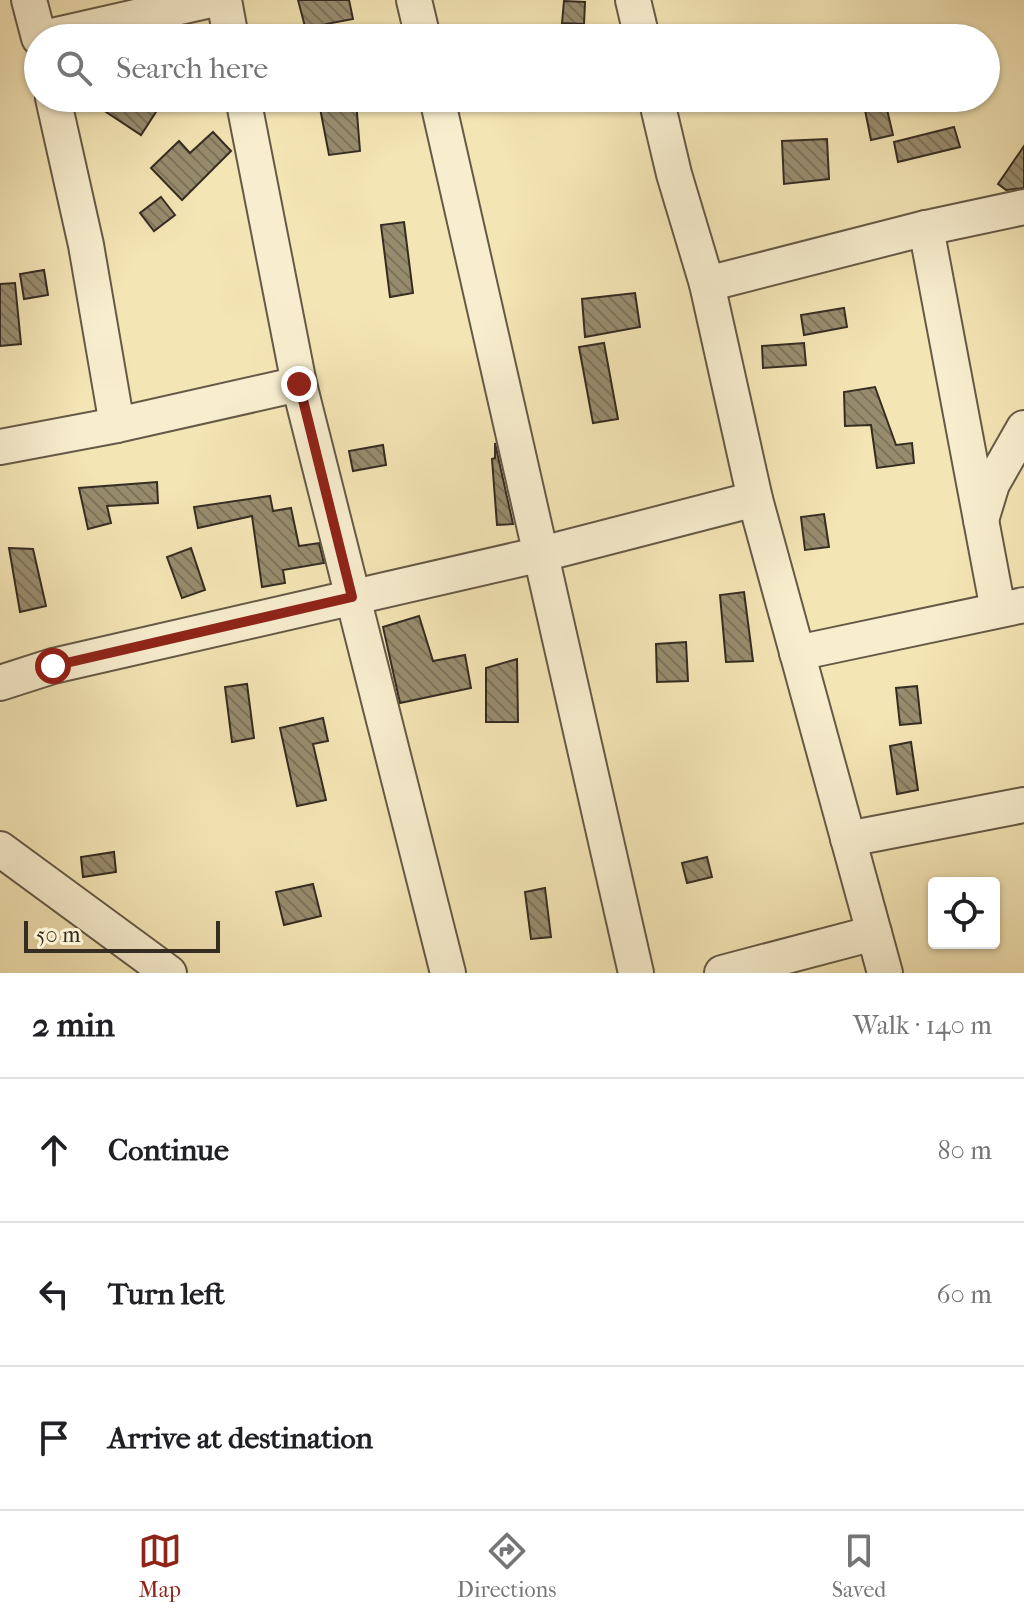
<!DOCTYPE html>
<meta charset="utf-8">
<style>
body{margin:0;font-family:"IM FELL French Canon",serif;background:#f2f2f2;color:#202124}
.controls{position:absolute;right:24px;bottom:24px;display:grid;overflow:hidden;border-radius:8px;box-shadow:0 2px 6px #0004}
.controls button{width:72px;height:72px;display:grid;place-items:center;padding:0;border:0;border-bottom:2px solid #e0e0e0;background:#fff;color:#202124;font:40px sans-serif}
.scale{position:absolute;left:24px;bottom:20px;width:196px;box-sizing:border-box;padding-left:8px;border:4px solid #352c22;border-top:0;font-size:22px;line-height:28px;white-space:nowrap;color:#352c22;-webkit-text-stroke:6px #f8eecf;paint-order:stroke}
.stop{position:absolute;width:24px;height:24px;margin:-18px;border:6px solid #8f2418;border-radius:50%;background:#fff}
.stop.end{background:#8f2418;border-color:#fff;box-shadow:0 2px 8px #0008}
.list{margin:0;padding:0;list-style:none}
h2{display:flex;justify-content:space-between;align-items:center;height:104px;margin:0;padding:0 32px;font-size:34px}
h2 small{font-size:26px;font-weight:400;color:#757577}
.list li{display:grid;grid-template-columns:52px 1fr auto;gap:24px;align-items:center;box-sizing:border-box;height:144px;padding:0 32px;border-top:2px solid #e0e0e0}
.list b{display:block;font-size:30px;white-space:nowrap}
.list em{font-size:26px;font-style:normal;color:#757577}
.icon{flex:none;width:44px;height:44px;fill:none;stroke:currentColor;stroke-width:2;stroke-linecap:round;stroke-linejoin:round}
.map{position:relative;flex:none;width:1024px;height:973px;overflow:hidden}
.search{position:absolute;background:#fff;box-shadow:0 2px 6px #0004;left:24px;right:24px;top:24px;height:88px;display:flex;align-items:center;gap:20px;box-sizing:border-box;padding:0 28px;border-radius:44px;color:#757577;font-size:30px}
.sheet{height:536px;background:#fff}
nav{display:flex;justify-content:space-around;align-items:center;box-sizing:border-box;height:112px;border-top:2px solid #e0e0e0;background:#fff;font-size:22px;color:#757577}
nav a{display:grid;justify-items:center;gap:4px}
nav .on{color:#8f2418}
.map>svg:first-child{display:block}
.building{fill:url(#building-back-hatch);stroke:#352c22;stroke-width:2}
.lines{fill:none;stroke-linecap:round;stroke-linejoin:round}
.minor-casing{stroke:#655a47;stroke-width:38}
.minor{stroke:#f8eecf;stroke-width:34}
.route{stroke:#8f2418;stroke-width:10}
</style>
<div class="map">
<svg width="1024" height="973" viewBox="0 0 1024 973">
<defs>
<pattern id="building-back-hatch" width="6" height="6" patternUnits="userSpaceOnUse" patternTransform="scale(2)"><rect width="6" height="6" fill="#988c6e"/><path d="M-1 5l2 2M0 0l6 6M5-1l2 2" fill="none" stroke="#7d735a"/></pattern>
</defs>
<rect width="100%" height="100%" fill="#f4e5b5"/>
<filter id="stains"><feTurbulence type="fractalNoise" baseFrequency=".0025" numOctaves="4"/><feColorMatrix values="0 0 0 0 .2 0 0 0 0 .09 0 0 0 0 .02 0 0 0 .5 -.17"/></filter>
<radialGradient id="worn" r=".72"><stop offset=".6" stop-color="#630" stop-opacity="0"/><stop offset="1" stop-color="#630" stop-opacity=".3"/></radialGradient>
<g class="building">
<polygon points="298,0 349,0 353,19 326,24 328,38 308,38"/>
<polygon points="564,1 585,2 584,24 562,23"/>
<polygon points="85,98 165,98 141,135"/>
<polygon points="356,101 360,151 329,155 320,108"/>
<polygon points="885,101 893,135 871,140 864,105"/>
<polygon points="954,127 960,147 898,162 894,142"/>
<polygon points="213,132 231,151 182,200 151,168 179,141 190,153"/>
<polygon points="827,139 829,179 784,184 782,141"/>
<polygon points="1024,146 1024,188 1006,190 998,184"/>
<polygon points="161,197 175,215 154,231 140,213"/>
<polygon points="404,222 413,293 390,297 381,225"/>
<polygon points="44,270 48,295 24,299 20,274"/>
<polygon points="15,283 21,344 0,346 0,284"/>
<polygon points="635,293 640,327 585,337 582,299"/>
<polygon points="844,308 847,327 804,335 801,315"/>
<polygon points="604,343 618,419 593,423 579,347"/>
<polygon points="804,343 806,365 763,368 762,346"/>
<polygon points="875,387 896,445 912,443 914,463 877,468 871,425 845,426 844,392"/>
<polygon points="495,443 513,524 497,525 492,459 495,458"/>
<polygon points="383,445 386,465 353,471 349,451"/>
<polygon points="157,482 158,503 107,506 111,523 88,529 79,488"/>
<polygon points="270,496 273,511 291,508 299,546 319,543 324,563 283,570 285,583 262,587 252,516 198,528 194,507"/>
<polygon points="824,514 829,547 805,550 801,517"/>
<polygon points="9,548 33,549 46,606 20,612"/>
<polygon points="191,548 205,590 182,598 167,557"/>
<polygon points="744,592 753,661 726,662 720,595"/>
<polygon points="419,616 433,661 465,655 471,688 400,703 383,627"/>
<polygon points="686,642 688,681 657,682 656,644"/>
<polygon points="517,659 518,722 486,722 486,668"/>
<polygon points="247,684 254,738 232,742 225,687"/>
<polygon points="917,686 921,723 900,725 896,688"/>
<polygon points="323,718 328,741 313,744 326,800 297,806 280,728"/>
<polygon points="911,742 918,790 897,794 890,746"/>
<polygon points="114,852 116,872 83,877 81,857"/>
<polygon points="707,857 712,877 687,883 682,863"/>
<polygon points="313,884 321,916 284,925 276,892"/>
<polygon points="545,888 551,937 531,939 525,892"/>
</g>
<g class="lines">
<g class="minor-casing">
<g id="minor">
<polyline points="29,0 39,38"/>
<polyline points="224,0 231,38"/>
<polyline points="414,0 423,38"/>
<polyline points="633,0 642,38"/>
<polyline points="43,38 211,0"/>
<polyline points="53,98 86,245 117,425"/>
<polyline points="243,98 299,384 448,973"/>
<polyline points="437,98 636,973"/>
<polyline points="656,98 674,174 707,284 755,499 885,973"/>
<polyline points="926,228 998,610"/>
<polyline points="707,284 926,228 1024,207"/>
<polyline points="0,447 117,425 299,384"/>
<polyline points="981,520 992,484 1024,428"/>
<polyline points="797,653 1024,605"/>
<polyline points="0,683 53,666 542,554 755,499"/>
<polyline points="848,839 1024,805"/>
<polyline points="0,849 169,973"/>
<polyline points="722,973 874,933"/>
</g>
</g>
<use href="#minor" class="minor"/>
</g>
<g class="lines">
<polyline class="route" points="53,666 352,597 299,384"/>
</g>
<rect width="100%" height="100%" filter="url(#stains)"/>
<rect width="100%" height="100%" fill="url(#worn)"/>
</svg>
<div class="controls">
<button><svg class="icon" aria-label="locate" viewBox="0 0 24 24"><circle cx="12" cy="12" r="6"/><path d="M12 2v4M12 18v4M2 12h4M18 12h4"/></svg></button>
</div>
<div class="scale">50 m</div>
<div class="stop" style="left:53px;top:666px"></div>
<div class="stop end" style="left:299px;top:384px"></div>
<div class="search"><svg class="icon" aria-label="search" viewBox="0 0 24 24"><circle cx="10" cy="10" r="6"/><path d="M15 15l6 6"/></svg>Search here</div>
</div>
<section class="sheet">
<h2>2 min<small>Walk · 140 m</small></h2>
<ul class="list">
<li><svg class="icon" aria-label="ahead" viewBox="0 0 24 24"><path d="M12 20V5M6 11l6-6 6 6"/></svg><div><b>Continue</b></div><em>80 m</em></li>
<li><svg class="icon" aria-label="left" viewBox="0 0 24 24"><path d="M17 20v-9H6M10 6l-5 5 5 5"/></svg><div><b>Turn left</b></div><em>60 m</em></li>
<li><svg class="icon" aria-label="arrive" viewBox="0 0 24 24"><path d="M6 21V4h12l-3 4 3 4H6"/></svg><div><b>Arrive at destination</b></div></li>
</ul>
</section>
<nav>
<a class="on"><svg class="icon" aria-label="map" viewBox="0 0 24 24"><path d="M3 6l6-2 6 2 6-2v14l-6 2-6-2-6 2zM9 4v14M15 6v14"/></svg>Map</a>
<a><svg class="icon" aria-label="directions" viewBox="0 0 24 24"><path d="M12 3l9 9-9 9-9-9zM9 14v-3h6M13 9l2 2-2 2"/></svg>Directions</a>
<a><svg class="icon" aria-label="saved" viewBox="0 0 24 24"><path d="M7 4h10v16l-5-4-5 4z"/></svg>Saved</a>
</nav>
